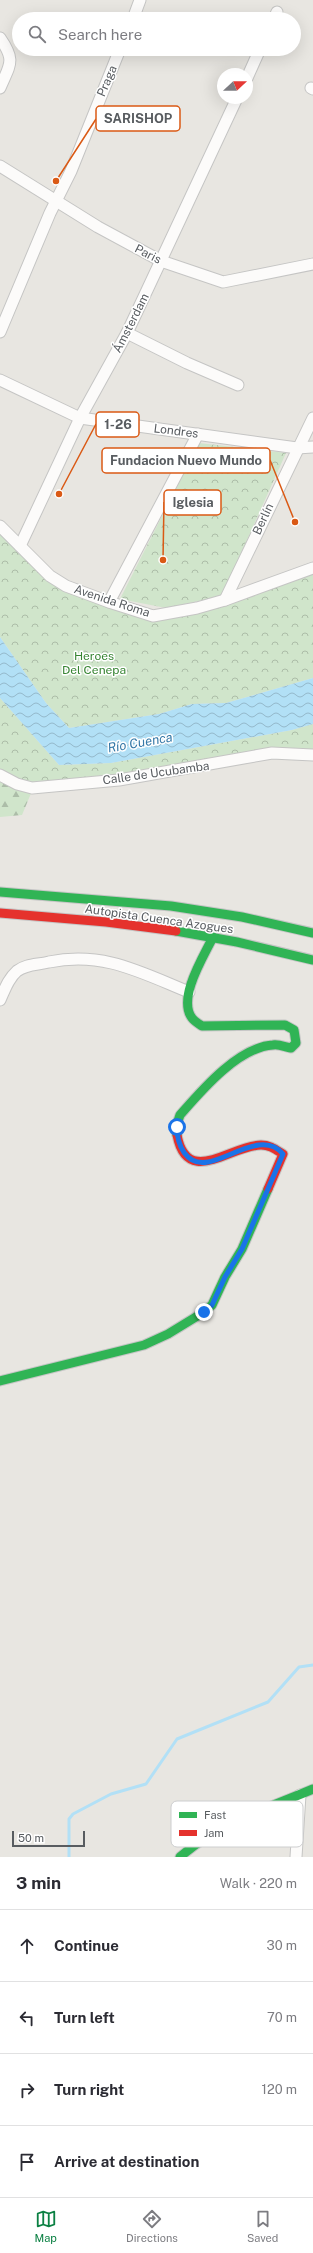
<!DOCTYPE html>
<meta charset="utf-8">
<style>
body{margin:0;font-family:"Public Sans",sans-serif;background:#f2f2f3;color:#2b2b33}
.compass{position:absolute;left:217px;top:68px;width:36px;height:36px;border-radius:50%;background:#fff;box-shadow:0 4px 16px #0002;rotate:68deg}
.scale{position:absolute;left:12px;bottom:10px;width:73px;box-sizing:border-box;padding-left:4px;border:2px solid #585c60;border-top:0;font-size:11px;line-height:14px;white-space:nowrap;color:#585c60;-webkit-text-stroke:3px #fff;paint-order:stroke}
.stop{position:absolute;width:12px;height:12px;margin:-9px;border:3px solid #1a73e8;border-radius:50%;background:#fff}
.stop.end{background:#1a73e8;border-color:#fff;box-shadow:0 1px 4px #0008}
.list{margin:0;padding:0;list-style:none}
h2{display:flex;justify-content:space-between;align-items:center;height:52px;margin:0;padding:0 16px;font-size:17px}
h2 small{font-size:13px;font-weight:400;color:#7c7c81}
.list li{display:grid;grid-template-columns:26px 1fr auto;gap:12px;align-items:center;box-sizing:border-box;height:72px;padding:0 16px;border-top:1px solid #e1e1e2}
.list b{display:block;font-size:15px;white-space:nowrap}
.list em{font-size:13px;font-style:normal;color:#7c7c81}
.icon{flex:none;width:22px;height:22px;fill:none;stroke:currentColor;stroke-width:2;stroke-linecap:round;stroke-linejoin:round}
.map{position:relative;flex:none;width:313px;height:1857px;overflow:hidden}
.search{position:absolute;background:#fff;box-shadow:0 4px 16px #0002;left:12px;right:12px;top:12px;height:44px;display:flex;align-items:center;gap:10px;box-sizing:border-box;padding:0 14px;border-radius:22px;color:#7c7c81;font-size:15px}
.sheet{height:340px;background:#fff}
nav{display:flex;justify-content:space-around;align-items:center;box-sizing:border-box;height:56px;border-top:1px solid #e1e1e2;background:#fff;font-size:11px;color:#7c7c81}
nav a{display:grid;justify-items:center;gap:2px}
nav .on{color:#0b8043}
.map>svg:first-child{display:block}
.forest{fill:url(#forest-firs)}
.park{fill:url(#park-crowns)}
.water{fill:url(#water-waves)}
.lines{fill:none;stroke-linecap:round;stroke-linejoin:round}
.stream{stroke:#b2e0f6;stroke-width:3}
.street-casing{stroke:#c5c5c4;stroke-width:13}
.fast-casing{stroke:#c5c5c5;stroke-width:11}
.jam-casing{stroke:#c5c5c5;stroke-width:11}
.street{stroke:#fcfbfa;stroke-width:11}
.fast{stroke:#30b455;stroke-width:9}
.jam{stroke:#e5322d;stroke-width:9}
.route{stroke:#1a73e8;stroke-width:5}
.labels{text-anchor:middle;stroke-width:3;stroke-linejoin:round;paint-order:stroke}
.street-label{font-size:12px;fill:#585c60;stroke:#fff}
.park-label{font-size:12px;fill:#368432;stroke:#fff}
.water-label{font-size:13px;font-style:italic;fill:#3679a8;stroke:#fff}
.key{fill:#fff;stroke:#cdcecf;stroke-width:1}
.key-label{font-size:11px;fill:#585c60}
.leader{fill:none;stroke:#da5914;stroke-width:1.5}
.callout-dot{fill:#da5914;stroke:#fff;stroke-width:1.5}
.callout{fill:#fff;stroke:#da5914;stroke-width:1.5}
.callout-label{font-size:13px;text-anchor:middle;font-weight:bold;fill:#585c60}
</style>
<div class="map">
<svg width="313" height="1857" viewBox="0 0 313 1857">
<defs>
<pattern id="forest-firs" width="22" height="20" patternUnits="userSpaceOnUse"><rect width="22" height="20" fill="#d0e5cb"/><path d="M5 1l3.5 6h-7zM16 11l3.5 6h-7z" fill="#acbda8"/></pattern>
<pattern id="park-crowns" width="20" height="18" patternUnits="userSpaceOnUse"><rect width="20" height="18" fill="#d0e5cb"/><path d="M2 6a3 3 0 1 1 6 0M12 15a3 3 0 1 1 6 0" fill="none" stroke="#acbda8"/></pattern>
<pattern id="water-waves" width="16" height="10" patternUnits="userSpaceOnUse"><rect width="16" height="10" fill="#b2e0f6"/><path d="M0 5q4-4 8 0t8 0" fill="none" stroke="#94b9cb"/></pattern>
</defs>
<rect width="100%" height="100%" fill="#e8e6e1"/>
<polygon class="forest" points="0,780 32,791 22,815 0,817"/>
<g class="park">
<polygon points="199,443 286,453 222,596 166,608 120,599"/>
<polygon points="0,526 49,579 64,592 153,616 313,571 313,678 226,703 192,704 159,714 69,728 46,703 0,637"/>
<polygon points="0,698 59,765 111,763 292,730 313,724 313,755 272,753 32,788 0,775"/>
</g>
<polygon class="water" points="0,637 46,703 69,728 159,714 192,704 226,703 313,678 313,724 292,730 111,763 59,765 0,698"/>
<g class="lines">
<polyline class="stream" points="69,1857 69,1819 73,1814 111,1794 146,1784 177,1739 268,1702 299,1667 313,1665"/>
<g class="street-casing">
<g id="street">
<polyline points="133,19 140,0"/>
<polyline points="274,19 277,12"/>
<path d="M0 38C16 61 10 64 0 88"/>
<polyline points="247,78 260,49"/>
<polyline points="311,88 313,89"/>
<polyline points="0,166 98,227 161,261 223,282 313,264"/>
<polyline points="0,332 50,213 71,171 120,49"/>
<polyline points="127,333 187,363 238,385"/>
<polyline points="0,380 80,418 297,448 313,447"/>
<polyline points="0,526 50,576 66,586 109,602 153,616 197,608 225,600 313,568"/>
<polyline points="20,546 80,418 127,333 237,98"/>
<polyline points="225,600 313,418"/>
<polyline points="109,602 198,434"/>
<polyline points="0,775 17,784 32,788 119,780 272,753 313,755"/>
<path d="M0 1000C5 989 8 979 17 971 26 964 37 965 49 962 103 951 140 972 189 992"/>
<polyline points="296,1857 300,1795"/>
</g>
</g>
<g class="fast-casing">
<g id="fast">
<polyline points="0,892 171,906 242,917 313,933"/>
<polyline points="176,931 237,942 313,960"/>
<path d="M177 1135V1124L180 1115C201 1091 238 1047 273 1045 279 1044 285 1047 291 1048L296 1043 294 1030 285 1025 202 1026C199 1024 194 1021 192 1018 177 998 204 956 213 937"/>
<polyline points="0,1381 144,1345 168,1334 204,1312 212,1305 225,1277 242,1249 268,1189"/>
<path d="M180 1857C219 1823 266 1809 313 1789"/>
</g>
</g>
<g class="jam-casing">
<g id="jam">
<polyline points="0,913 106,922 176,931"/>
<path d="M177 1135C187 1188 231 1145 261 1145 270 1145 275 1149 283 1154L268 1189"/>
</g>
</g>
<use href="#street" class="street"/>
<use href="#fast" class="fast"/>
<use href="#jam" class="jam"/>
</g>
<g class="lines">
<path class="route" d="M177 1127C177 1145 186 1166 208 1162 231 1158 264 1131 283 1154L242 1249 225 1277 212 1305 204 1312"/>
</g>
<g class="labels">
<g class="street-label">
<text transform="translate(107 81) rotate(-67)" y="4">Praga</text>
<text transform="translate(148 254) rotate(27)" y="4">Paris</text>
<text transform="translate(131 323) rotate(-63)" y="4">Ámsterdam</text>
<text transform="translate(176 431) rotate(7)" y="4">Londres</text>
<text transform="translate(263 519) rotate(-65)" y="4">Berlín</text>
<text transform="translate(112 601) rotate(18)" y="4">Avenida Roma</text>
<text transform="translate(156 773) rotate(-8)" y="4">Calle de Ucubamba</text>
<text transform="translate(159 919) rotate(8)" y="4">Autopista Cuenca Azogues</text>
</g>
<g class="park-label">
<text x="94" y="660">Heroes<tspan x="94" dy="14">Del Cenepa</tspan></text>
</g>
<g class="water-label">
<text transform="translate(140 742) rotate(-10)" y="5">Río Cuenca</text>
</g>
</g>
<rect x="171" y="1801" width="132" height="46" rx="6" class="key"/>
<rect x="179" y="1812" width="18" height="6" fill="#30b455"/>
<rect x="179" y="1830" width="18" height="6" fill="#e5322d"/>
<g class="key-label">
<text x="204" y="1819">Fast</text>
<text x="204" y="1837">Jam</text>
</g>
<path class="leader" d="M56 181L96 119M59 494L96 424M295 522L270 460M163 560L164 502"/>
<g class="callout-dot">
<circle cx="56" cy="181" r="4"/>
<circle cx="59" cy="494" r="4"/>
<circle cx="295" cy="522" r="4"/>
<circle cx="163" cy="560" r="4"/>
</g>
<g class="callout">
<rect x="96" y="106" width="84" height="25" rx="4"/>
<rect x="96" y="412" width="43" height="25" rx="4"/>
<rect x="102" y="448" width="168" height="25" rx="4"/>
<rect x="164" y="490" width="57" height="25" rx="4"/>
</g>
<g class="callout-label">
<text x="138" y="123">SARISHOP</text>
<text x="118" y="429">1-26</text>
<text x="186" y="465">Fundacion Nuevo Mundo</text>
<text x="193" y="507">Iglesia</text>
</g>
</svg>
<svg class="compass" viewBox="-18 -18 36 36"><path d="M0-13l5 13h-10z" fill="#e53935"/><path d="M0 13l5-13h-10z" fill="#7c7c81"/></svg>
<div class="scale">50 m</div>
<div class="stop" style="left:177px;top:1127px"></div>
<div class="stop end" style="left:204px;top:1312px"></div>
<div class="search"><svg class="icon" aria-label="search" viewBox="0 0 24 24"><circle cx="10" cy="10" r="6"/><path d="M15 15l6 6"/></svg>Search here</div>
</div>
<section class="sheet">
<h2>3 min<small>Walk · 220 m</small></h2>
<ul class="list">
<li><svg class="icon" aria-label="ahead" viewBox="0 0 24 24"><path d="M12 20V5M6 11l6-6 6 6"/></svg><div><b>Continue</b></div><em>30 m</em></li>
<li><svg class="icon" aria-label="left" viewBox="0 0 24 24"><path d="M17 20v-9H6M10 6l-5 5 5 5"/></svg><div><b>Turn left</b></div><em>70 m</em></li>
<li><svg class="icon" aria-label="right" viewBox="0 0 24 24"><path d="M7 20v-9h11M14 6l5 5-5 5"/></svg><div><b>Turn right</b></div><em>120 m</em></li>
<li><svg class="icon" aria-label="arrive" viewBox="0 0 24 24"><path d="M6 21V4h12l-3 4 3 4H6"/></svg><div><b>Arrive at destination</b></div></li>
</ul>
</section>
<nav>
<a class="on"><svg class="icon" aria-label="map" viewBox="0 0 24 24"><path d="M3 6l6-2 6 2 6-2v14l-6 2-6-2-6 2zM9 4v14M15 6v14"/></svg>Map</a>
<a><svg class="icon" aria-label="directions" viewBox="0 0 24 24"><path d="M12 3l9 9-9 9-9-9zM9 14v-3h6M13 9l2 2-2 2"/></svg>Directions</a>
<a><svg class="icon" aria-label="saved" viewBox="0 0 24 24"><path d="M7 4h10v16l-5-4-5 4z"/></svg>Saved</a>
</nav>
